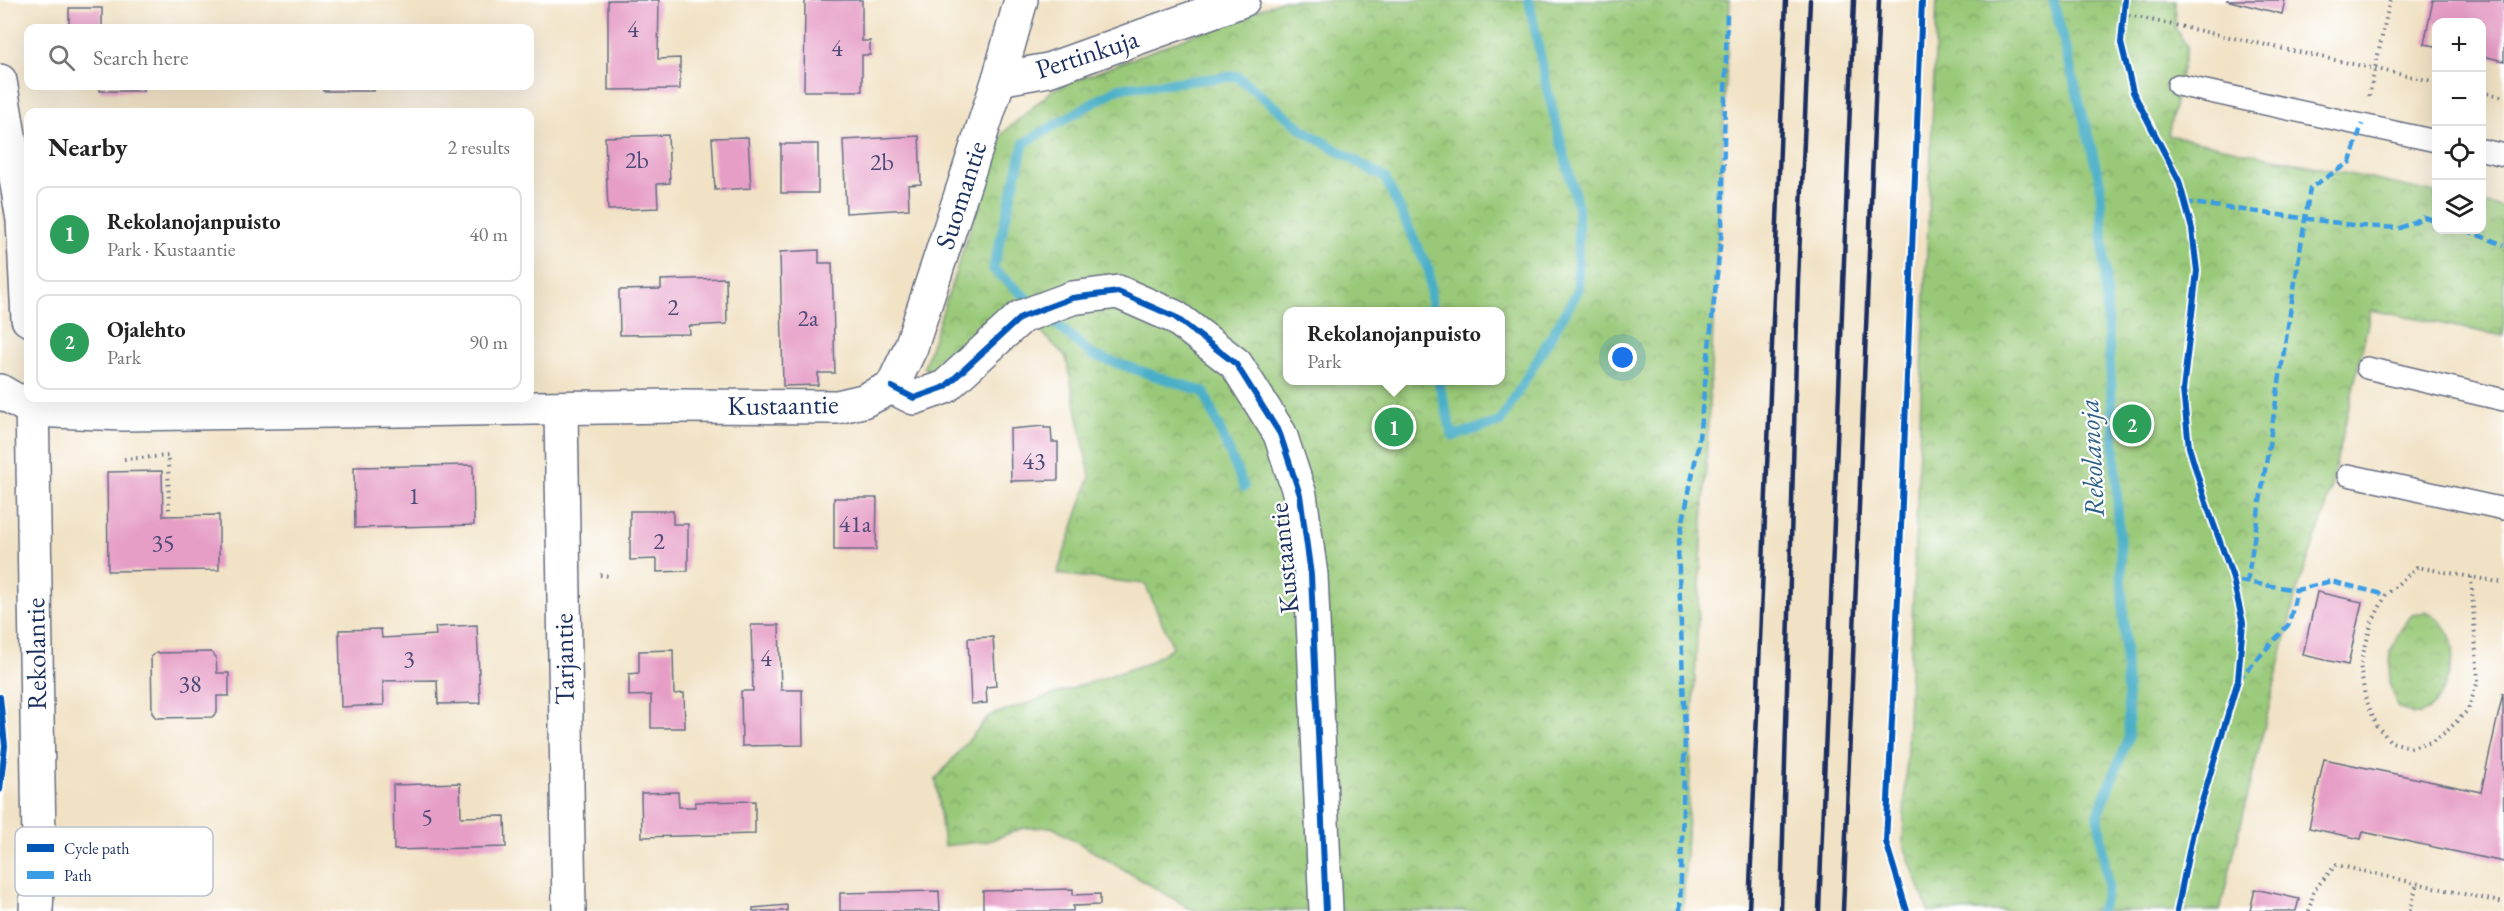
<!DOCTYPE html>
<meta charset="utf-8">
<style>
body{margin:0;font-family:"EB Garamond",serif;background:#f6f6f6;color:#222}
.controls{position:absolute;right:18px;top:18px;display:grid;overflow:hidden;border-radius:12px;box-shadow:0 6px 24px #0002}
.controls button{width:54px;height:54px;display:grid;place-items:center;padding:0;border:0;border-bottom:2px solid #e0e0e0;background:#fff;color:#222;font:30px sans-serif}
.you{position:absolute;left:1623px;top:358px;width:21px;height:21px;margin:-15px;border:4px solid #fff;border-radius:50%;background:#1a73e8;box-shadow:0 0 0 9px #1a73e833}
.badge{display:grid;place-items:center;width:39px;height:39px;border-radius:50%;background:#b5179e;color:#fff;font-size:20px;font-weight:700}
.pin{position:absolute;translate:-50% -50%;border:3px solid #fff;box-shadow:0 2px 6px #0006}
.popup{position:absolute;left:1283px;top:307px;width:222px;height:78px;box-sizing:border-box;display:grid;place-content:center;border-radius:12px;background:#fff;filter:drop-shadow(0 2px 4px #0005);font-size:20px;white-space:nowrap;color:#767676}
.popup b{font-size:22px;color:#222}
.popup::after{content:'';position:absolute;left:50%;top:100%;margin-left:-12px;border:12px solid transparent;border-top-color:#fff}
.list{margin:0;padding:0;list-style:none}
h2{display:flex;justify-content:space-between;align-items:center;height:78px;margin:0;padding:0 24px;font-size:26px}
h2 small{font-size:20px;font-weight:400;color:#767676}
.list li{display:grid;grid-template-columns:39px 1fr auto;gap:18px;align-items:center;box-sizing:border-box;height:96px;margin:0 12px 12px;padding:0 12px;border:2px solid #e0e0e0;border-radius:12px}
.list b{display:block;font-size:22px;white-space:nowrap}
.list p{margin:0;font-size:20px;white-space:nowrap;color:#767676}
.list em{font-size:20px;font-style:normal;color:#767676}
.icon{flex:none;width:33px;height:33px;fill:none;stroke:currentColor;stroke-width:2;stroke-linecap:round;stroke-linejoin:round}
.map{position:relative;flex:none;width:2504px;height:911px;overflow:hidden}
.search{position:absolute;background:#fff;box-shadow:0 6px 24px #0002;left:24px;top:24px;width:510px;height:66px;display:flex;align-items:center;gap:15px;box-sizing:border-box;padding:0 21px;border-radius:12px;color:#767676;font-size:22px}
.panel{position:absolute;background:#fff;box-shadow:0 6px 24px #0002;left:24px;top:108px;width:510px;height:294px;border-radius:12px}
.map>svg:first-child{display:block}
.park{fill:url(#park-crowns);stroke:#5a7c6b;stroke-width:1.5;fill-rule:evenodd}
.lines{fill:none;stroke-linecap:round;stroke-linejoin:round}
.stream{stroke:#49afc8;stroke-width:10}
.building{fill:#e69dc6}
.lane-casing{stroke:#666e82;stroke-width:24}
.street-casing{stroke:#666e82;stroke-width:36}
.secondary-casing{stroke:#666e82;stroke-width:36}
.path{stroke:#666e82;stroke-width:4;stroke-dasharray:1.5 4.5;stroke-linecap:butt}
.lane{stroke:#fff;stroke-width:21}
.street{stroke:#fff;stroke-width:33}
.secondary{stroke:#fff;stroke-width:33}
.rail{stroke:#1b2f5e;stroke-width:4.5}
.quiet{stroke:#3b9de6;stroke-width:4.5;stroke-dasharray:9 4.5;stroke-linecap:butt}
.cycleway-casing{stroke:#fff;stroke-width:10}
.cycleway{stroke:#0057b8;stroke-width:6}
.labels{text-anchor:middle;stroke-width:4.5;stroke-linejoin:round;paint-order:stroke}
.number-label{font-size:24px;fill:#4e4a78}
.street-label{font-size:27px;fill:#1b2f5e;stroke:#fff}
.water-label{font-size:28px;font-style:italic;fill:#2d6288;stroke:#fff}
.key{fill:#fff;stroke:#bbc1cf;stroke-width:1.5}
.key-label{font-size:16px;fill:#1b2f5e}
</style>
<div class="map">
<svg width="2504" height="911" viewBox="0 0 2504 911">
<defs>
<pattern id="park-crowns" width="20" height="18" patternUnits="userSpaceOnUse" patternTransform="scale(1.5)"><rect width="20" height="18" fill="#99c978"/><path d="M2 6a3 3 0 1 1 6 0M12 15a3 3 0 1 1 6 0" fill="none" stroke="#7ca466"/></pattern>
</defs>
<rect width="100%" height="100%" fill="#fff"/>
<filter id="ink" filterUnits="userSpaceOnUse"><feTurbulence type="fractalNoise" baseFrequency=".0167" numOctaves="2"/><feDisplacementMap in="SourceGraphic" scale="12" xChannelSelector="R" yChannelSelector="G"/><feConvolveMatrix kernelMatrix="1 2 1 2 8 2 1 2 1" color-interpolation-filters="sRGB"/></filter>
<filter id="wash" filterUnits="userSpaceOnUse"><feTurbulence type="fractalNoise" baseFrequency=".008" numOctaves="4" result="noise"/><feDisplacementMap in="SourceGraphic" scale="24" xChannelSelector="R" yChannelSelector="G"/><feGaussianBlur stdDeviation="1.35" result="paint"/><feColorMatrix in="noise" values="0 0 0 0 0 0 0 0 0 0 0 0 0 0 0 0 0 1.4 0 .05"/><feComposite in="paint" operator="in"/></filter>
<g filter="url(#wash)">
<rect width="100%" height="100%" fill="#f1e2c5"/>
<g class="park">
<path d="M1283 0H1730L1683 911H1194L1052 827 1023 828 989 841 944 846 936 779 989 716 1148 663 1173 647 1145 584 1057 574 1090 477 1066 357 1019 310 937 377 924 367 1002 134 1054 89ZM1288 312H1500V380H1288Z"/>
<polygon points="1937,0 2176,0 2175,28 2187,46 2168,135 2436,193 2436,230 2482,230 2482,203 2504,208 2504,336 2371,310 2325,512 2297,591 2220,911 1928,911 1903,843"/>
<path d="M2425 612C2441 617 2450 631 2453 647 2456 663 2439 708 2423 713 2413 717 2405 710 2397 706L2389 682 2391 651 2400 631 2412 615Z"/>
</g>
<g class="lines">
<g class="stream">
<polyline points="2053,0 2100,182 2122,584 2129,736 2098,814 2108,887 2100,911"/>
<polyline points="1438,380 1453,436 1500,422 1578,291 1578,207 1546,84 1529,0"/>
<polyline points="1244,487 1204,392 1092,355 993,269 1024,143 1119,88 1237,76 1306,132 1385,178 1429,271 1432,312"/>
</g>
</g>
<g id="blocks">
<g class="building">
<polygon points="608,0 659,0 658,59 680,58 680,89 608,90"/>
<polygon points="805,0 862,0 862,41 870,41 870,55 862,55 862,91 804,91"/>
<polygon points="2226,0 2285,0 2282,14"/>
<polygon points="2433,0 2504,0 2504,61 2482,56 2482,22 2436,22 2436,46 2424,44"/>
<rect x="69" y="8" width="33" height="20"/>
<rect x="100" y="86" width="43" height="5"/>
<rect x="323" y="86" width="51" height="5"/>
<polygon points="668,135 670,183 657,184 658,208 608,210 605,137"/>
<polygon points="919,136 921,184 908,185 909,209 846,213 843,140"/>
<polygon points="748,137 751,188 715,190 712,138"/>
<rect x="781" y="144" width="37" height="49"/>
<polygon points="819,250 819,263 832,263 835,373 818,373 818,385 783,386 780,252"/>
<polygon points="726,278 727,324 689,326 690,334 620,335 619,290 661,289 661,280"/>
<polygon points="1044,426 1044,428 1051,428 1052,442 1058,442 1058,480 1011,481 1010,429"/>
<polygon points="473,465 474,525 355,528 354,467"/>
<polygon points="162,471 163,516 219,515 219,570 108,571 107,472"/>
<polygon points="834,498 877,498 876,550 834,550"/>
<polygon points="630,511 673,511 673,524 688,524 688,571 657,572 657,559 630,560"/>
<polygon points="2317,592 2362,602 2348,665 2303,655"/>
<polygon points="477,625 480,703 438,704 437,680 383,681 384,705 341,707 339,630 381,629 382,638 436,635 435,627"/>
<polygon points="751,625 779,625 781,690 802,690 803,745 742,746 741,691 753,691"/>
<polygon points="993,637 996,686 986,687 987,703 971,704 968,638"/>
<polygon points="673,650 674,694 684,693 685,728 651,728 651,695 629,696 629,674 639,673 639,651"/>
<polygon points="211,652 216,657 217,673 229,673 229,696 217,696 217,712 212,717 156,718 152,713 151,657 156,653"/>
<polygon points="2503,693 2504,862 2363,832 2361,839 2309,828 2324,759 2481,792"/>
<polygon points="460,783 461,817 505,816 506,847 394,850 393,785"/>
<polygon points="678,792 679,807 695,807 695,802 755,801 755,834 642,837 641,793"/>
<polygon points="1073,889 1073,895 1100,894 1100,905 1073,906 1073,911 983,911 983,891"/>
<polygon points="2255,889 2299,899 2296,911 2250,911"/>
<polygon points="939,891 940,911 840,911 840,893"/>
<polygon points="787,905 787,911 753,911 753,908"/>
</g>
</g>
</g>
<g filter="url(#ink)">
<use href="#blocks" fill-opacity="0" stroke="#666e82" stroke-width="1.5"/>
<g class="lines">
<g class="lane-casing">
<g id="lane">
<polyline points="2178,85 2436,141"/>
<polyline points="2482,150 2504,155"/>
<polyline points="2367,368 2504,400"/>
<polyline points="2348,475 2504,509"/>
</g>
</g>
<g class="street-casing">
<g id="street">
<polyline points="999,79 1048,70 1243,0"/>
<polyline points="892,387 914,398 945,387 1021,317 1072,298 1118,292 1175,317 1236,364 1280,434 1300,495 1311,575 1326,911"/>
<polyline points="892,387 911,347 999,79 1021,0"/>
<polyline points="0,391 33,410 123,414 675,406 837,407 863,401 892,387"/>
<polyline points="561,408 569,911"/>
</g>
</g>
<g class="secondary-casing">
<g id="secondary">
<polyline points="0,81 23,220 28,319"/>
<polyline points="32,398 39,844 36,911"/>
</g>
</g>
<g class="path">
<polyline points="2123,14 2436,82"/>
<polyline points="2482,92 2504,97"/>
<polyline points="2369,96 2390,0"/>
<polyline points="124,459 168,456 169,510"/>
<polyline points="600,575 610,576"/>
<polyline points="2471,577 2478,681 2468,710 2447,731 2431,742 2411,747 2391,742 2377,726 2365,697 2360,665 2372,622 2386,595 2417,567 2504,583"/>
<polyline points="2309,911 2314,890 2336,865 2504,903"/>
<polyline points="2410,911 2417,883"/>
</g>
<use href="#lane" class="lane"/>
<use href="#street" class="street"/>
<use href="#secondary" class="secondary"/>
<g class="rail">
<polyline points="1749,911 1786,0"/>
<polyline points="1781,911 1798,281 1810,0"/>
<polyline points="1819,911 1854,0"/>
<polyline points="1843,911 1879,0"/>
</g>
<g class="quiet">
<polyline points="2184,202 2360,226 2400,228 2425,217 2436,221"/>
<polyline points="2465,230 2504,245"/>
<polyline points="2240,581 2297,590"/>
<polyline points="2247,583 2310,188 2350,162 2362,124"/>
<polyline points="2238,680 2289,624 2297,590 2331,581 2386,595"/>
<polyline points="1680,911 1685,734 1678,546 1698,447 1722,229 1727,12"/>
</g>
<g class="cycleway-casing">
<g id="cycleway">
<polyline points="2125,0 2121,43 2133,92 2179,181 2192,229 2197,271 2183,390 2189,447 2205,500 2232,575 2243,623 2238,680 2193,832 2177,911"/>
<polyline points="892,387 914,398 945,387 1021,317 1072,298 1118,292 1175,317 1236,364 1280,434 1300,495 1311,575 1326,911"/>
<polyline points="0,697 5,746 0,790"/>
<polyline points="1907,911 1886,842 1899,577 1922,0"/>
</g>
</g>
<use href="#cycleway" class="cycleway"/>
</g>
</g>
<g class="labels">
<g class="number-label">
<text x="633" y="37">4</text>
<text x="837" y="56">4</text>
<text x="637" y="168">2b</text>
<text x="882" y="170">2b</text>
<text x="673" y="315">2</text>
<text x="808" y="326">2a</text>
<text x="1034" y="469">43</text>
<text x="414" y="504">1</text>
<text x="855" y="532">41a</text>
<text x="659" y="549">2</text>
<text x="163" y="551">35</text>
<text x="766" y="666">4</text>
<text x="409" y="667">3</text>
<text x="190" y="692">38</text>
<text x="427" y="825">5</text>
</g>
<g class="street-label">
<text transform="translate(1087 54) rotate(-18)" y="9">Pertinkuja</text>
<text transform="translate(961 195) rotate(-72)" y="9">Suomantie</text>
<text transform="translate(783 405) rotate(-1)" y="9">Kustaantie</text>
<text transform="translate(1284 558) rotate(-96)" y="9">Kustaantie</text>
<text transform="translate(36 654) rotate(-91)" y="9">Rekolantie</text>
<text transform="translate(564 659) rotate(-91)" y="9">Tarjantie</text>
</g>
<g class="water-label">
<text transform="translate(2091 458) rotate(-93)" y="10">Rekolanoja</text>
</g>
</g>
<rect x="15" y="827" width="198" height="69" rx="9" class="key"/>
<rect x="27" y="844" width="27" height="8" fill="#0057b8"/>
<rect x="27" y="871" width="27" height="8" fill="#3b9de6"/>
<g class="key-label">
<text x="64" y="854">Cycle path</text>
<text x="64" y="881">Path</text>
</g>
</svg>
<div class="controls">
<button>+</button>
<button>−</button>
<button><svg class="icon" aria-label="locate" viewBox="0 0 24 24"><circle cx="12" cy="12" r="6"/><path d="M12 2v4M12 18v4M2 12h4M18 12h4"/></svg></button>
<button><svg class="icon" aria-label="layers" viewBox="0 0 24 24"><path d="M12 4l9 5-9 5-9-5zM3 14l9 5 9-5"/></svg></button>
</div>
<div class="you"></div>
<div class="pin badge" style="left:1394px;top:427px;background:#2e9e5b">1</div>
<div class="popup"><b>Rekolanojanpuisto</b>Park</div>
<div class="pin badge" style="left:2132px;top:424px;background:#2e9e5b">2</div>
<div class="search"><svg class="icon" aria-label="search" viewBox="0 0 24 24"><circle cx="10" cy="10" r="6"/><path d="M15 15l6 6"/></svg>Search here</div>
<section class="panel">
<h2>Nearby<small>2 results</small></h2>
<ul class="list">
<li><span class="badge" style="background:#2e9e5b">1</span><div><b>Rekolanojanpuisto</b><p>Park · Kustaantie</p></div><em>40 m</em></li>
<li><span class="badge" style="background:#2e9e5b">2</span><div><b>Ojalehto</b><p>Park</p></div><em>90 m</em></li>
</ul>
</section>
</div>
